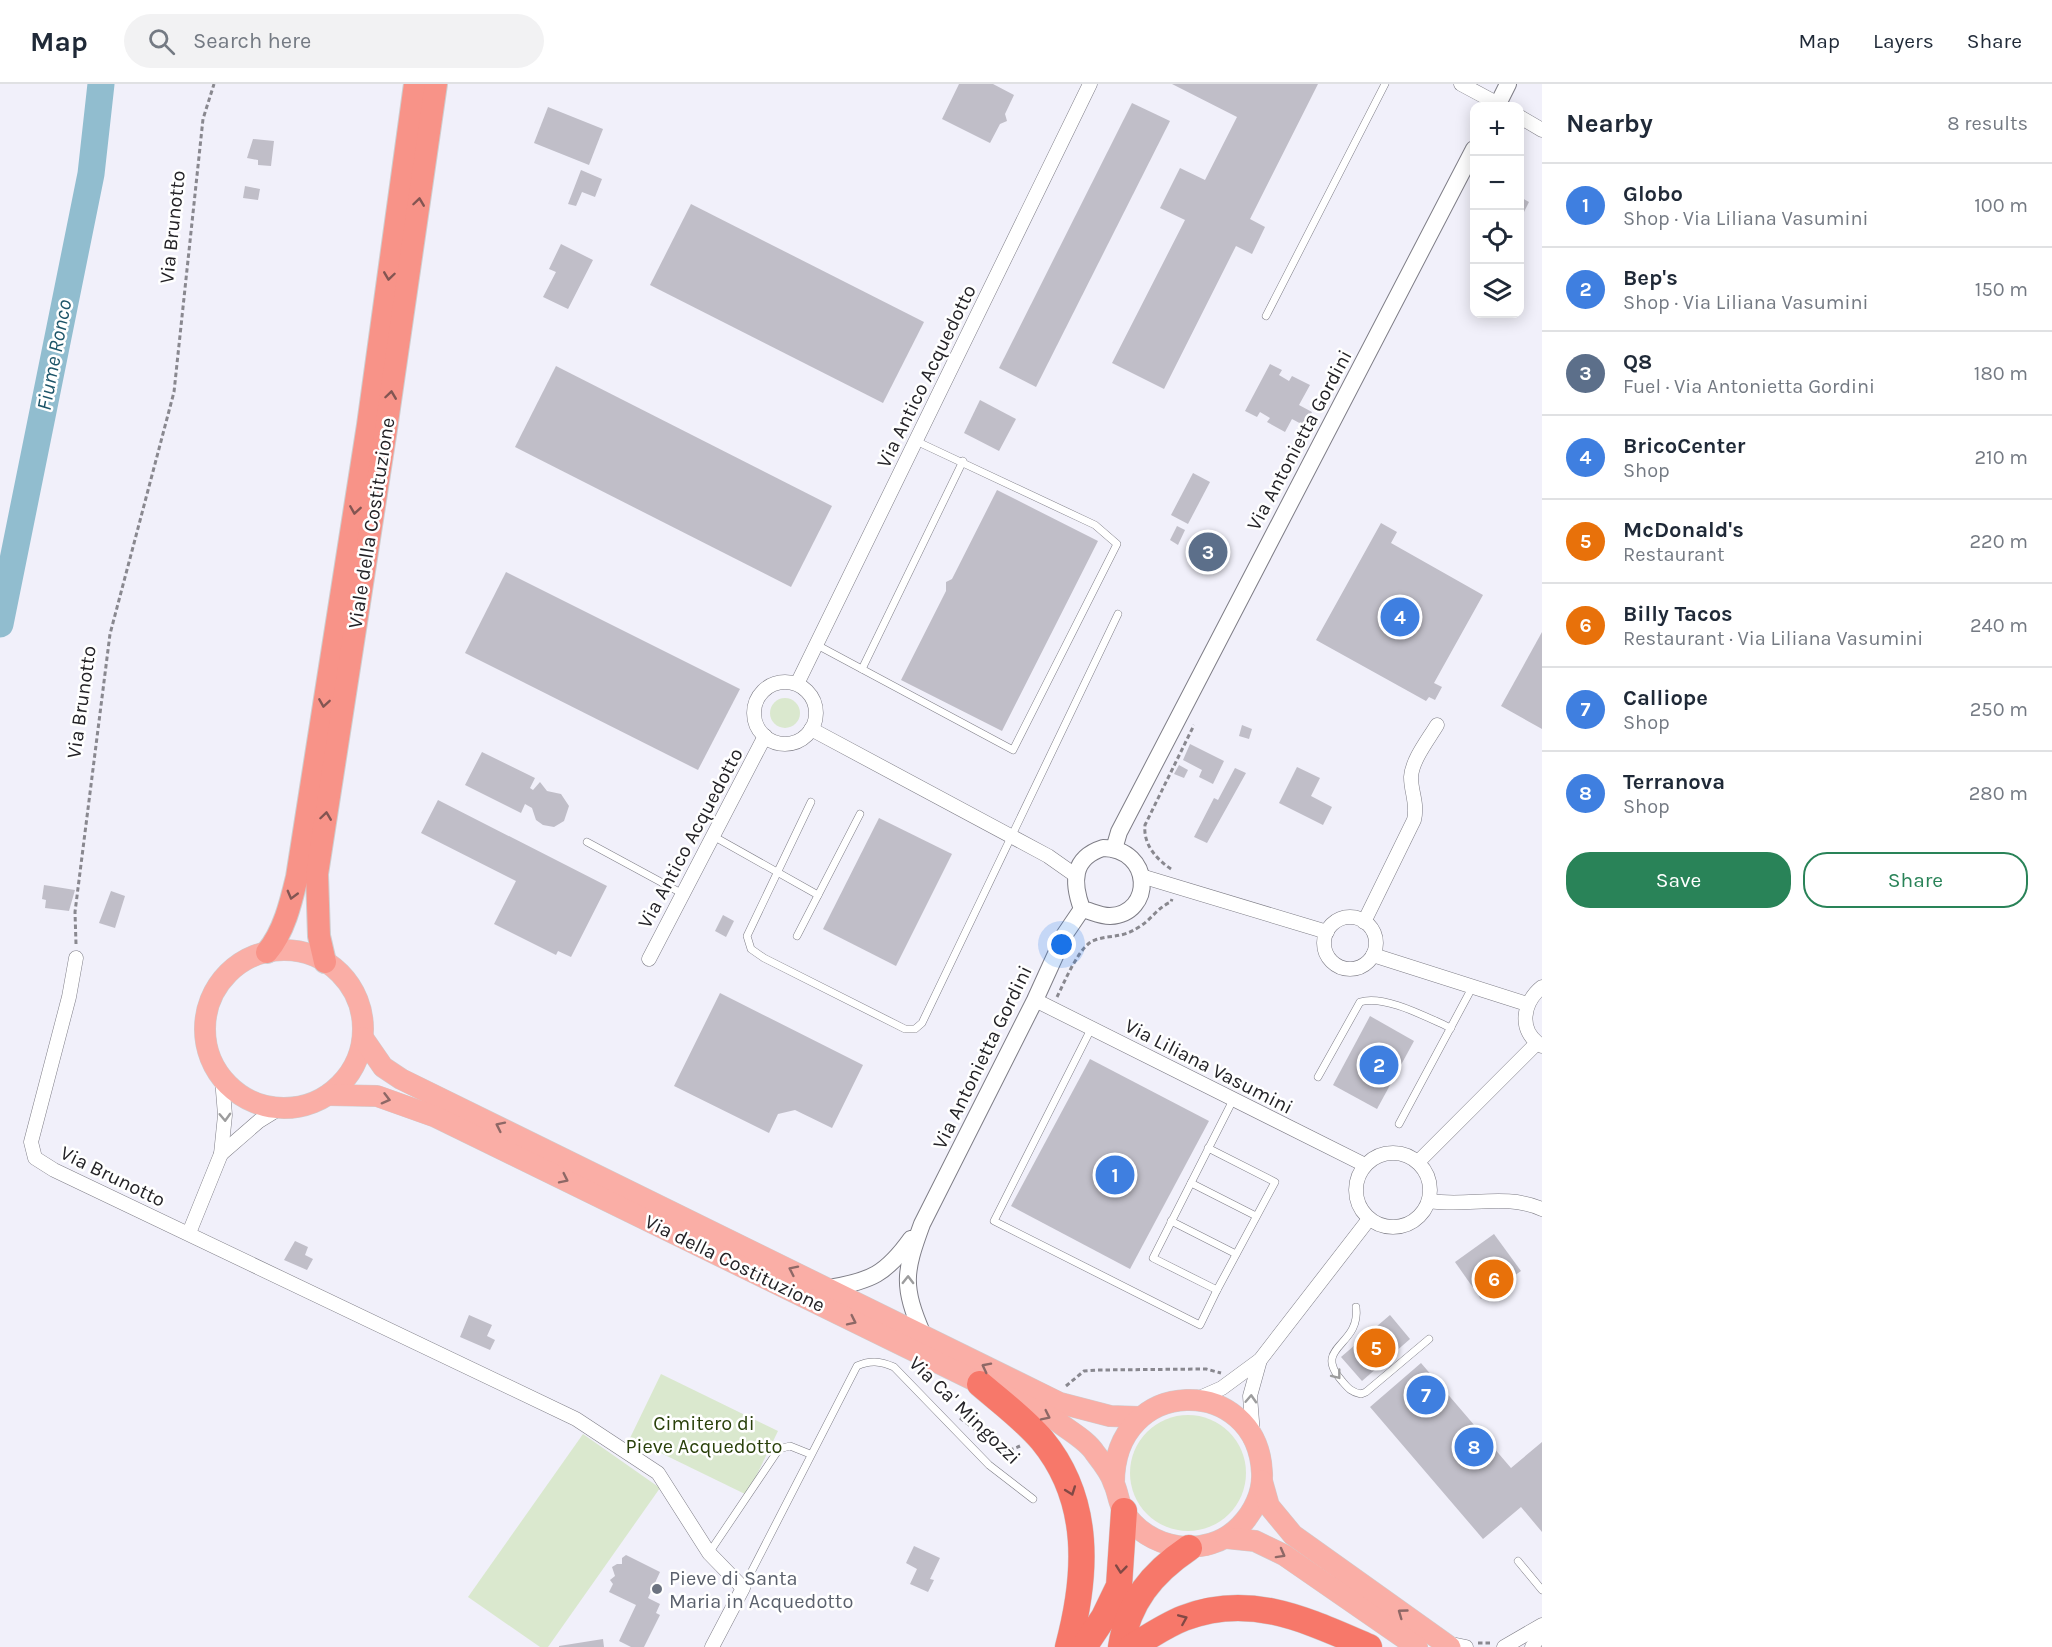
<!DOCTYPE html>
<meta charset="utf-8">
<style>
body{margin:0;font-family:Karla,sans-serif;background:#f2f2f3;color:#1f2937}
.controls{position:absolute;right:18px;top:18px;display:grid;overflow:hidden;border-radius:12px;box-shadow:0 3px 15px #0003}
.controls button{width:54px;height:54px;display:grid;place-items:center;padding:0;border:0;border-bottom:2px solid #e0e1e3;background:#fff;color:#1f2937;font:30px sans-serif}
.you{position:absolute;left:1062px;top:861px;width:21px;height:21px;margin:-15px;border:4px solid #fff;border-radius:50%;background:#1a73e8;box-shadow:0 0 0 9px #1a73e833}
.badge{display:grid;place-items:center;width:39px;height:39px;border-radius:50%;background:#298358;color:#fff;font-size:20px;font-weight:700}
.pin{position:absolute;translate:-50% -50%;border:3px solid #fff;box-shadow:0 2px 6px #0006}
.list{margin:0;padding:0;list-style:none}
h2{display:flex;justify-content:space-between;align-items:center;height:78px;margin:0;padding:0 24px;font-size:26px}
h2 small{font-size:20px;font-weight:400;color:#747a83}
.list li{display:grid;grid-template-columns:39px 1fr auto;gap:18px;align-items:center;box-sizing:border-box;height:84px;padding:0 24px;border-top:2px solid #e0e1e3}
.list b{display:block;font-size:22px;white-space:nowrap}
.list p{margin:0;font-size:20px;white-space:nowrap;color:#747a83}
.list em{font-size:20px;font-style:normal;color:#747a83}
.actions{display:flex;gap:12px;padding:18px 24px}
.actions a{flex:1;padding:14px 0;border:2px solid #298358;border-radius:24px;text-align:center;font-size:21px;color:#298358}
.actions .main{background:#298358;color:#fff}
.icon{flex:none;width:33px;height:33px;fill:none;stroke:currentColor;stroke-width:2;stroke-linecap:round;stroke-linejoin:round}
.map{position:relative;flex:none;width:1542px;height:1563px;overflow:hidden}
header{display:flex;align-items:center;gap:36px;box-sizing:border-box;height:84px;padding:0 30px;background:#fff;border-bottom:2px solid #e0e1e3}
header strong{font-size:28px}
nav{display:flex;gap:33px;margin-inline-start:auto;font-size:21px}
.search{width:420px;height:54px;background:#f2f2f3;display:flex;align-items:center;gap:15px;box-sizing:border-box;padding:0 21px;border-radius:33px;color:#747a83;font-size:22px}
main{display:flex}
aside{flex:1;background:#fff}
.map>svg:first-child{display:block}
.green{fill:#dae8ce}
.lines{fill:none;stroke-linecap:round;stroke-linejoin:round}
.river{stroke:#91bdcf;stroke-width:27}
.building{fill:#c0bec8}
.service-casing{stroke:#7e7d86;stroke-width:8}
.minor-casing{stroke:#7e7d86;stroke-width:15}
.tertiary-casing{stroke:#7e7d86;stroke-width:18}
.primary-casing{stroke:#cfcecf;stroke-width:22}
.trunk-casing{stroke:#cfcecf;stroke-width:24}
.motorway-casing{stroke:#cfcecf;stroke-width:27}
.path{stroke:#89888f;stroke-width:3;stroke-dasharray:4.5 3;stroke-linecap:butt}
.service{stroke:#fff;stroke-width:7}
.minor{stroke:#fff;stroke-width:14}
.tertiary{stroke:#fff;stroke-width:16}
.primary{stroke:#faaea6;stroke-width:21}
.trunk{stroke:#f89388;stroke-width:22}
.motorway{stroke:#f7786a;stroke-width:26}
.oneway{stroke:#835552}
.oneway2{stroke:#8e6866}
.oneway3{stroke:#9c9c9d}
.oneway4{stroke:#824945}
.worship-dot{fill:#6b7280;stroke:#fff;stroke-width:2}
.labels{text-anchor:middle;stroke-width:5;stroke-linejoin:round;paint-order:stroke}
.street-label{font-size:20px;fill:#232226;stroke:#fff}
.park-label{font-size:20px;fill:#29400a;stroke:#fff}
.worship-label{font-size:20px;fill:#5b616d;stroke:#fff;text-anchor:start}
.water-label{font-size:21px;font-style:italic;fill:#1d5569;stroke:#fff}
</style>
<header>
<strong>Map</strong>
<div class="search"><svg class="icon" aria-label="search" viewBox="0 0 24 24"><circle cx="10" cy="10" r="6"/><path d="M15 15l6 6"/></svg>Search here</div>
<nav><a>Map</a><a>Layers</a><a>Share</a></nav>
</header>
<main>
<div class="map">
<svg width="1542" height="1563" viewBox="0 0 1542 1563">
<rect width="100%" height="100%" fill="#f1f0fa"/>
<g class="green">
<circle cx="785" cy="629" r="15"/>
<polygon points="661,1290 778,1347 747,1411 630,1354"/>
<circle cx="1188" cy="1389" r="58"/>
<polygon points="583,1350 660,1404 548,1563 540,1563 468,1513"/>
</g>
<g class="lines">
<polyline class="river" points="0,540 91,90 101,0"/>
</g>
<g class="building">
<polygon points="959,0 993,0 1014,11 1005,30 1007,37 1000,40 990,59 942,35"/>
<polygon points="1172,0 1318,0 1250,135 1265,143 1252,170 1236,162 1164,305 1112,279 1185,136 1160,124 1180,84 1205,96 1237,33"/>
<polygon points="1132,19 1170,37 1036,303 999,284"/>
<polygon points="548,23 603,45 589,81 534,59"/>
<polygon points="253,55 274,57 271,82 258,81 258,76 247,74"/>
<polygon points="581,86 602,95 595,113 582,108 576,122 568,120"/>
<polygon points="245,102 260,105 258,116 243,114"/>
<polygon points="1520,113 1529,118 1521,134 1520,134"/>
<polygon points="691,120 924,238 883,319 650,201"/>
<polygon points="561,160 593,176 568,225 543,213 556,188 549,185"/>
<polygon points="1270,280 1282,286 1279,291 1289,297 1292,292 1310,301 1299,321 1312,328 1305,342 1292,335 1285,348 1267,338 1270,334 1260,328 1257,333 1245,327"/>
<polygon points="556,282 832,422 791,503 515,363"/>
<polygon points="980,316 1016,335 999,367 964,349"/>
<polygon points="1193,389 1210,398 1188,440 1171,431"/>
<polygon points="997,406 1098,457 1002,647 901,596 946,507 946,498 952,495"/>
<polygon points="1381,439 1397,448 1391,459 1483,511 1434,599 1442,603 1435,616 1429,613 1426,617 1316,556"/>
<polygon points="1177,442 1185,446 1178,461 1170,456"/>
<polygon points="506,488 740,605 698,686 465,569"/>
<polygon points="1542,548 1542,645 1501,622"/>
<polygon points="1242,641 1252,645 1249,655 1239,652"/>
<polygon points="1190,660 1224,677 1213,700 1199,693 1202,686 1183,676"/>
<polygon points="482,668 535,694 530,704 533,706 540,698 547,707 561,710 569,722 564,737 554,743 543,741 536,736 532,724 525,720 521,729 465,701"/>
<polygon points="1179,681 1188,686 1184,694 1174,690"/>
<polygon points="1297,683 1320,694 1311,712 1332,723 1323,741 1279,719"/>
<polygon points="1235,684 1246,689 1207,759 1194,753 1214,714 1218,716"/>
<polygon points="438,716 607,802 571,873 558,867 556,871 494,840 516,797 421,749"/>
<polygon points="879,734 952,770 896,882 823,845"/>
<polygon points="44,801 75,806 69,827 45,824 46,816 42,815"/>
<polygon points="111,807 125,812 115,844 99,839"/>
<polygon points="723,831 734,837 726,853 715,847"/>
<polygon points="720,909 863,981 832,1044 795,1026 778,1030 769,1049 674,1002"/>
<polygon points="1370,932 1414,957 1377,1025 1333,1001"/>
<polygon points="1090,975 1209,1037 1130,1185 1011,1122"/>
<polygon points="1494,1150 1521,1187 1481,1215 1455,1178"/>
<polygon points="295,1157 308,1163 305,1171 313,1175 307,1186 284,1176"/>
<polygon points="469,1231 492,1241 487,1252 495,1256 490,1266 460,1253"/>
<polygon points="1390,1231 1410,1255 1362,1297 1341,1273"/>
<polygon points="1421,1279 1511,1384 1542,1358 1542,1448 1521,1423 1483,1455 1370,1323"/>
<polygon points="914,1462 940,1474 930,1495 934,1496 928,1508 910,1500 917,1485 906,1479"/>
<polygon points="626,1471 660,1488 648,1514 660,1520 656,1529 660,1531 644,1563 631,1563 619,1557 636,1521 609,1508 613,1500 610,1496 615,1492 612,1483 617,1480 622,1480 622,1474"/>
<polygon points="603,1555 604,1563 559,1563 559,1562"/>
</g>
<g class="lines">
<g class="service-casing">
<g id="service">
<polyline points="1266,232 1385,0"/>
<polyline points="817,561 1013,666 1117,460 1095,441 916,357"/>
<polyline points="862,585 963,377"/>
<polyline points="811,718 747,852 751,865 764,874 905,945 915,945 922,939 1118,530"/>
<polyline points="713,752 818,811"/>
<polyline points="587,758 683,810"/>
<polyline points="797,852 860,730"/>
<polyline points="1091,945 994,1137 1200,1241 1217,1206"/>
<path d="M1318 993 1360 918C1384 910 1428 934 1451 944"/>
<polyline points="1399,1040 1473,902"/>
<polyline points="1208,1064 1275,1098 1217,1206 1153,1174 1233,1016"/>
<polyline points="1191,1099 1256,1132"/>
<polyline points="1171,1137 1236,1170"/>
<path d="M1356 1223C1361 1263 1311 1262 1342 1297 1348 1304 1351 1308 1361 1310L1366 1308 1429 1255"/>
<polyline points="709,1469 779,1365 790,1362 810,1370"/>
<polyline points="1518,1477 1542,1506"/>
<path d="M743 1504 857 1282C870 1276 880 1277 894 1283L989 1381 1033 1415"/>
</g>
</g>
<g class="minor-casing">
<g id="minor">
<polyline points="1461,0 1502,22"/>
<polyline points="1520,33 1542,46"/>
<circle cx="785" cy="629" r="31"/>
<polyline points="797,600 1090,0"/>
<polyline points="811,645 1048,772 1075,791"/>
<polyline points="1141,792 1327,848"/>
<circle cx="1350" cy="859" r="26"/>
<path d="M1364 838 1414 736C1418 719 1411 709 1411 693 1412 676 1428 656 1437 641"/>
<polyline points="1373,871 1527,920"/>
<polyline points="76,874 69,913 31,1058 35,1074 54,1086 576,1335 658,1389 709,1469 743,1504 712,1563"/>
<polyline points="649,875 765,652"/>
<path d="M1542 903C1523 918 1517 947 1542 962"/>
<polyline points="1035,916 1365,1081"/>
<circle cx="1393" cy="1106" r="37"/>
<polyline points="221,1070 259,1037 280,1024"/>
<polyline points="1418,1078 1537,959"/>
<path d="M1430 1117C1468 1123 1505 1109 1542 1125"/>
<polyline points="189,1149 221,1070 225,1031 222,995"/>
<polyline points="1197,1315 1222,1304 1260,1276 1369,1135"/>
<polyline points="1253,1350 1250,1312 1260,1276"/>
<polyline points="1442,1558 1466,1563"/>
<polyline points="1504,1563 1542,1541"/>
<polyline points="1532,1563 1542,1549"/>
</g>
</g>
<g class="tertiary-casing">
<g id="tertiary">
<polyline points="1497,22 1508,0"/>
<path d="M1103 764C1153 765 1154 830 1110 832 1100 832 1091 827 1082 825 1072 798 1072 774 1103 764Z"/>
<polyline points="1114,765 1119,748 1474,65"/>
<path d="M829 1204C871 1197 886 1190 911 1155"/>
<path d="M923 1251C902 1202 904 1189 922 1140L1035 916 1065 850 1082 825"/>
</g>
</g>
<g class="primary-casing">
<g id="primary">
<circle cx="284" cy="945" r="79"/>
<polyline points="363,954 383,983 401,995 1060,1319 1110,1332 1139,1333"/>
<path d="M328 1011 377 1012 436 1033 1057 1337C1069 1347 1087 1356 1095 1369 1102 1378 1111 1389 1114 1400 1118 1408 1118 1417 1123 1426 1147 1467 1207 1476 1240 1442 1254 1428 1263 1408 1262 1389 1258 1290 1114 1290 1114 1399"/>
<polyline points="1262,1397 1269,1422 1293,1451 1450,1563"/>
<polyline points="1226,1454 1255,1457 1284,1471 1417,1563"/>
</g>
</g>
<g class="trunk-casing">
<g id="trunk">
<path d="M267 868C284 848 291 818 297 793L368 341 415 0"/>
<polyline points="325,878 319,852 317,790 386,345 436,0"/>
</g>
</g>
<g class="motorway-casing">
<g id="motorway">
<path d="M980 1300C1001 1318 1024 1335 1042 1356 1092 1417 1087 1492 1068 1563"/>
<polyline points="1084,1563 1104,1533 1119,1502 1124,1427"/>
<path d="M1121 1563C1128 1518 1152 1489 1189 1464"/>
<path d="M1132 1563C1148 1553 1166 1541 1184 1534 1251 1508 1308 1537 1369 1563"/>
</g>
</g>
<g class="path">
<path d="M1171 785C1156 775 1143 760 1145 741L1194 641"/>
<polyline points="76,860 75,828 110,550 174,308 203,35 214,0"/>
<path d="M1057 913C1064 899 1080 860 1095 856 1113 850 1120 855 1139 843 1151 836 1158 823 1171 818L1172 815"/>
<polyline points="1066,1302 1084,1287 1097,1286 1206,1285 1221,1289"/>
<polyline points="960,1334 997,1362 1008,1367 1020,1362"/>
<polyline points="1478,1559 1492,1559"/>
</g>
<use href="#service" class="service"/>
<use href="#minor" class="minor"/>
<use href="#tertiary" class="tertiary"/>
<use href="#primary" class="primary"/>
<use href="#trunk" class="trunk"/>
<use href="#motorway" class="motorway"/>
</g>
<defs><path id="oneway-chevron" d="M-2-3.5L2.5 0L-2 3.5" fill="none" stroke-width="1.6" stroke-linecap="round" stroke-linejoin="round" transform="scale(1.5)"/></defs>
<g class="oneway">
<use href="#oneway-chevron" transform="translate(419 118) rotate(-82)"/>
<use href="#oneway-chevron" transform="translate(389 192) rotate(98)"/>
<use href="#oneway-chevron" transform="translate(391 311) rotate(-82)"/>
<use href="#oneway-chevron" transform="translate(355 426) rotate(99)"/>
<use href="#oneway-chevron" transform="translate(324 619) rotate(99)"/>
<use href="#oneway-chevron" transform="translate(326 732) rotate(-82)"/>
<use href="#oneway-chevron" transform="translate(292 811) rotate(105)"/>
</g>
<g class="oneway2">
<use href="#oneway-chevron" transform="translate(386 1015) rotate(15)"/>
<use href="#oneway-chevron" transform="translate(500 1042) rotate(-154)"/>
<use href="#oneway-chevron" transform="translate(564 1095) rotate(26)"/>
<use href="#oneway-chevron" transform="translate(793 1186) rotate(-154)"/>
<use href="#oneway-chevron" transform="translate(852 1237) rotate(26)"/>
<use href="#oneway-chevron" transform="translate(986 1283) rotate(-153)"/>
<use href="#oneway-chevron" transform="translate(1046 1332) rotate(26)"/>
<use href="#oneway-chevron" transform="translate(1281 1470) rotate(29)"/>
<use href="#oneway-chevron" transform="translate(1402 1529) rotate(-144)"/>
</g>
<g class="oneway3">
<use href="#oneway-chevron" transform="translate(225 1033) rotate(88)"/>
<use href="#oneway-chevron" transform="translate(908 1196) rotate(-89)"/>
<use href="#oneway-chevron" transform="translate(1337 1291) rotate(52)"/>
<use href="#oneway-chevron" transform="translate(1251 1315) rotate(-87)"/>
</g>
<g class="oneway4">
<use href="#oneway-chevron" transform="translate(1071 1407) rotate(70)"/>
<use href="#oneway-chevron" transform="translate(1121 1485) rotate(96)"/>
<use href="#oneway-chevron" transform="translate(1183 1535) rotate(-23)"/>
</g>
<circle class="worship-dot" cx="657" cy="1505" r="6"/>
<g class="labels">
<g class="street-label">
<text transform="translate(172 143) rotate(-84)" y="7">Via Brunotto</text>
<text transform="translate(926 292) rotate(-64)" y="7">Via Antico Acquedotto</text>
<text transform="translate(1299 356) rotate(-62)" y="7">Via Antonietta Gordini</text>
<text transform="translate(371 439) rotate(-81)" y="7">Viale della Costituzione</text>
<text transform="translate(81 618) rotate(-82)" y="7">Via Brunotto</text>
<text transform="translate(690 754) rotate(-62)" y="7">Via Antico Acquedotto</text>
<text transform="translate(982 973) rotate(-64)" y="7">Via Antonietta Gordini</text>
<text transform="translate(1209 982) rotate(27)" y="7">Via Liliana Vasumini</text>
<text transform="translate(113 1092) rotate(26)" y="7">Via Brunotto</text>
<text transform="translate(735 1179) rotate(26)" y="7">Via della Costituzione</text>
<text transform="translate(965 1326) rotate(44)" y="7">Via Ca' Mingozzi</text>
</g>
<g class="park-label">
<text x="704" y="1346">Cimitero di<tspan x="704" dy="23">Pieve Acquedotto</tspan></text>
</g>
<g class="worship-label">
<text x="669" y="1501">Pieve di Santa<tspan x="669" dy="23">Maria in Acquedotto</tspan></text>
</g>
<g class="water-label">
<text transform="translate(54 271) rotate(-79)" y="7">Fiume Ronco</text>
</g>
</g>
</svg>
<div class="controls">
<button>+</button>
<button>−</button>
<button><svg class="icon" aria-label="locate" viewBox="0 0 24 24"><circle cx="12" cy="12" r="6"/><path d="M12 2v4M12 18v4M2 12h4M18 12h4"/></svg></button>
<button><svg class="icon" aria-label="layers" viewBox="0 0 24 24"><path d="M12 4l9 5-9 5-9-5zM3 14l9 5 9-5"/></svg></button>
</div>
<div class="you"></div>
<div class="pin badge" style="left:1115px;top:1091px;background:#3f7fe0">1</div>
<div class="pin badge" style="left:1379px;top:981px;background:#3f7fe0">2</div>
<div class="pin badge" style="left:1208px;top:468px;background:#5c6f8a">3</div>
<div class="pin badge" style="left:1400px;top:533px;background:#3f7fe0">4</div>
<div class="pin badge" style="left:1376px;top:1264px;background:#e8710a">5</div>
<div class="pin badge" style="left:1494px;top:1195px;background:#e8710a">6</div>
<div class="pin badge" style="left:1426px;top:1311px;background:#3f7fe0">7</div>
<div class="pin badge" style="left:1474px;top:1363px;background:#3f7fe0">8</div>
</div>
<aside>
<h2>Nearby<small>8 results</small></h2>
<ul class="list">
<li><span class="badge" style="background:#3f7fe0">1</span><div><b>Globo</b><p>Shop · Via Liliana Vasumini</p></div><em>100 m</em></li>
<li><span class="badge" style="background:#3f7fe0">2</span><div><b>Bep's</b><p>Shop · Via Liliana Vasumini</p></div><em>150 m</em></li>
<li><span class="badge" style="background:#5c6f8a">3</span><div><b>Q8</b><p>Fuel · Via Antonietta Gordini</p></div><em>180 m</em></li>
<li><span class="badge" style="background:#3f7fe0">4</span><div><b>BricoCenter</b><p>Shop</p></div><em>210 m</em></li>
<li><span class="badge" style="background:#e8710a">5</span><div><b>McDonald's</b><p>Restaurant</p></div><em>220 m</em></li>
<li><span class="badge" style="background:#e8710a">6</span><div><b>Billy Tacos</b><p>Restaurant · Via Liliana Vasumini</p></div><em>240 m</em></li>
<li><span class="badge" style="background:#3f7fe0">7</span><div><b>Calliope</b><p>Shop</p></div><em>250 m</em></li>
<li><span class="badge" style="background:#3f7fe0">8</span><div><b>Terranova</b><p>Shop</p></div><em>280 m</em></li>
</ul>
<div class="actions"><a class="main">Save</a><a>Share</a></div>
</aside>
</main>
